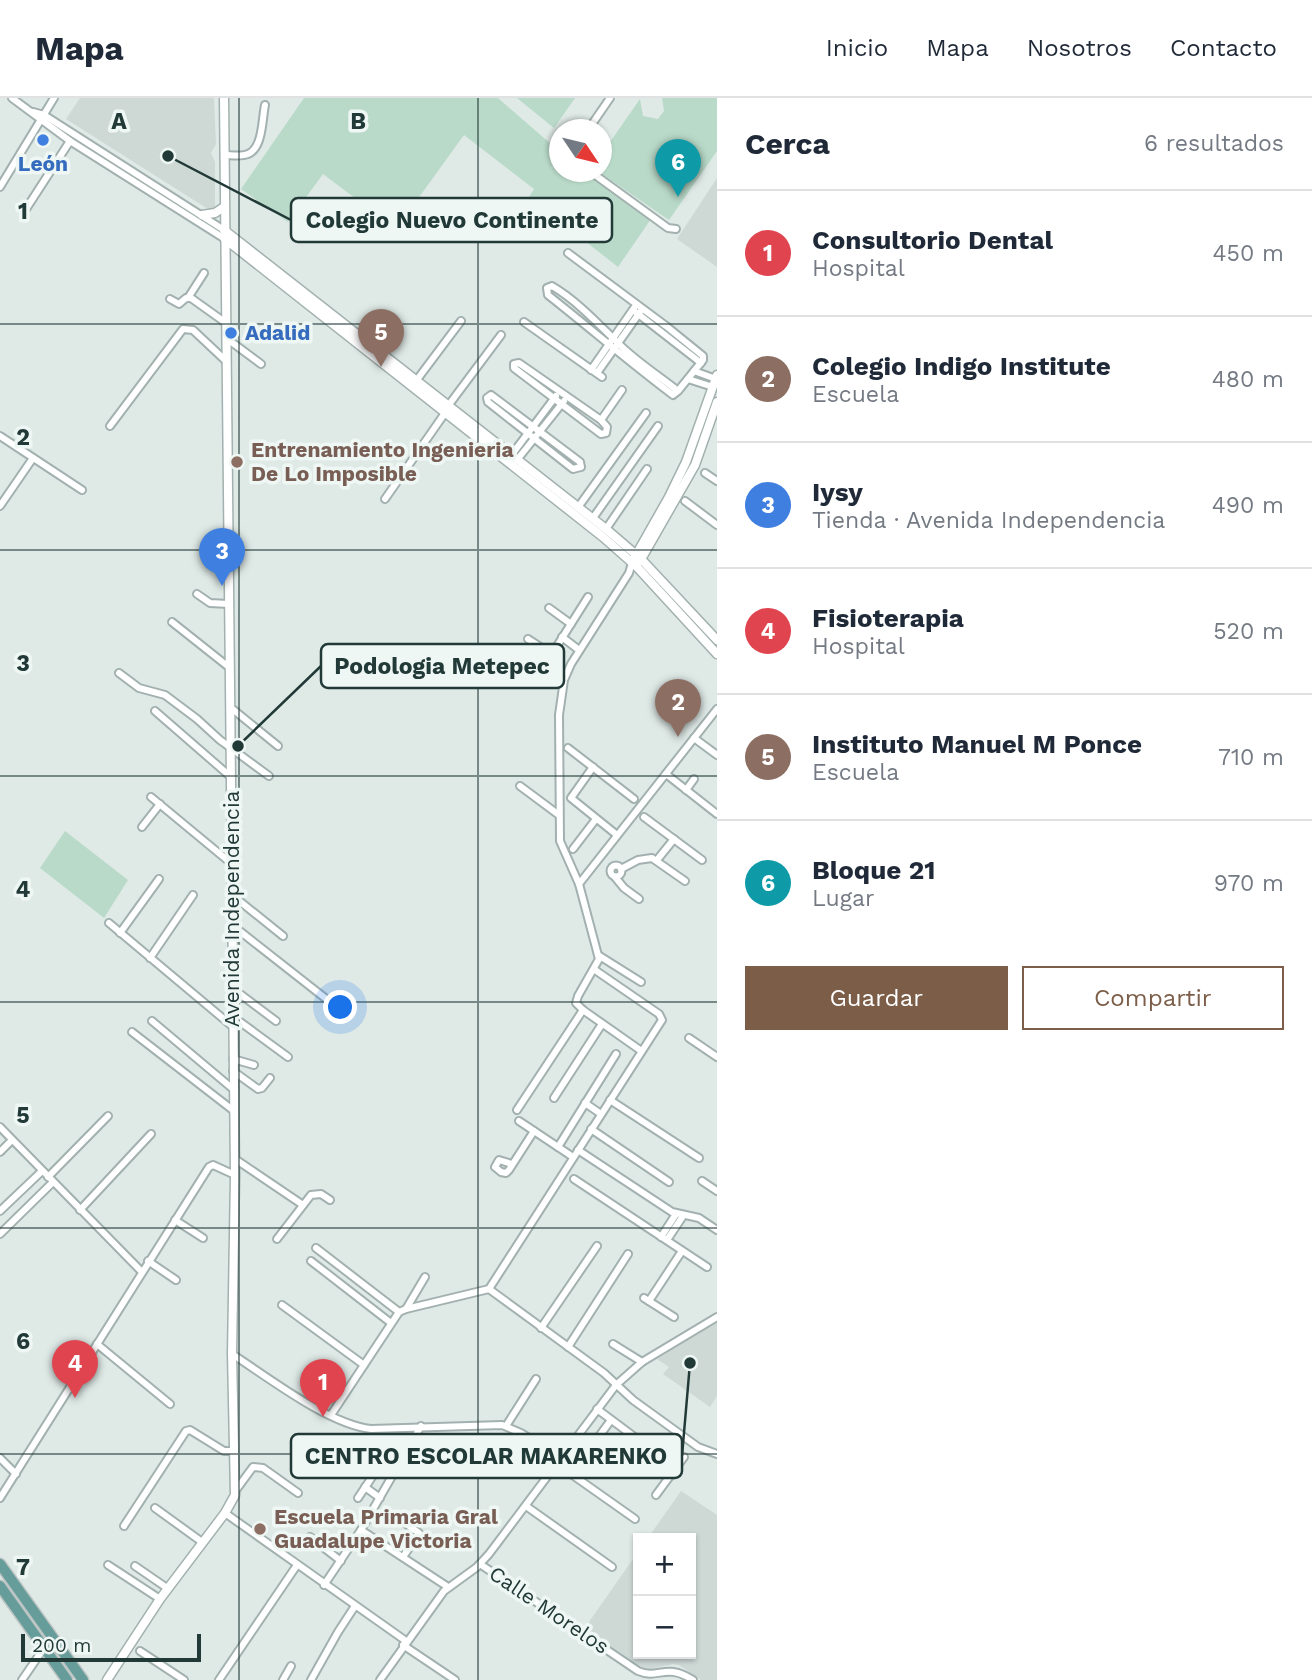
<!DOCTYPE html>
<html lang="es">
<meta charset="utf-8">
<style>
body{margin:0;font-family:"Work Sans",sans-serif;background:#f2f2f3;color:#1f2937}
.controls{position:absolute;right:21px;bottom:21px;display:grid;overflow:hidden;border-radius:0px;box-shadow:0 2px 5px #0004}
.controls button{width:63px;height:63px;display:grid;place-items:center;padding:0;border:0;border-bottom:2px solid #e0e1e3;background:#fff;color:#1f2937;font:35px sans-serif}
.compass{position:absolute;left:549px;top:21px;width:63px;height:63px;border-radius:50%;background:#fff;box-shadow:0 2px 5px #0004;rotate:125deg}
.scale{position:absolute;left:21px;bottom:18px;width:180px;box-sizing:border-box;padding-left:7px;border:4px solid #213937;border-top:0;font-size:19px;line-height:24px;white-space:nowrap;color:#213937;-webkit-text-stroke:5px #eff7f4;paint-order:stroke}
.you{position:absolute;left:341px;top:910px;width:24px;height:24px;margin:-18px;border:5px solid #fff;border-radius:50%;background:#1a73e8;box-shadow:0 0 0 10px #1a73e833}
.badge{display:grid;place-items:center;width:46px;height:46px;border-radius:50%;background:#7b5d48;color:#fff;font-size:23px;font-weight:700}
.pin{position:absolute;translate:-50% -58px;filter:drop-shadow(0 2px 4px #0008)}
.pin::after{content:'';position:absolute;top:37px;width:24px;height:21px;background:inherit;clip-path:polygon(0 0,100% 0,50% 100%)}
.list{margin:0;padding:0;list-style:none}
h2{display:flex;justify-content:space-between;align-items:center;height:91px;margin:0;padding:0 28px;font-size:30px}
h2 small{font-size:23px;font-weight:400;color:#747a83}
.list li{display:grid;grid-template-columns:46px 1fr auto;gap:21px;align-items:center;box-sizing:border-box;height:126px;padding:0 28px;border-top:2px solid #e0e1e3}
.list b{display:block;font-size:26px;white-space:nowrap}
.list p{margin:0;font-size:23px;white-space:nowrap;color:#747a83}
.list em{font-size:23px;font-style:normal;color:#747a83}
.actions{display:flex;gap:14px;padding:21px 28px}
.actions a{flex:1;padding:16px 0;border:2px solid #7b5d48;border-radius:0px;text-align:center;font-size:24px;color:#7b5d48}
.actions .main{background:#7b5d48;color:#fff}
.map{position:relative;flex:none;width:717px;height:1582px;overflow:hidden}
header{display:flex;align-items:center;gap:42px;box-sizing:border-box;height:98px;padding:0 35px;background:#fff;border-bottom:2px solid #e0e1e3}
header strong{font-size:33px}
nav{display:flex;gap:38px;margin-inline-start:auto;font-size:24px}
main{display:flex}
aside{flex:1;background:#fff}
.map>svg:first-child{display:block}
.built{fill:#ced9d6}
.green{fill:#b9dac9}
.lines{fill:none;stroke-linecap:round;stroke-linejoin:round}
.minor-casing{stroke:#a2b1af;stroke-width:10}
.tertiary-casing{stroke:#a2b1af;stroke-width:11}
.primary-casing{stroke:#bcc4c3;stroke-width:13}
.minor{stroke:#fff;stroke-width:6}
.tertiary{stroke:#fff;stroke-width:8}
.primary{stroke:#669d9a;stroke-width:10}
.grid{fill:none;stroke:#213937;stroke-width:2;stroke-opacity:0.55}
.shop-dot{fill:#3f7fe0;stroke:#eff7f4;stroke-width:2.5}
.education-dot{fill:#8d6e63;stroke:#eff7f4;stroke-width:2.5}
.labels{text-anchor:middle;stroke-width:7;stroke-linejoin:round;paint-order:stroke}
.shop-label{font-size:21px;font-weight:bold;fill:#366cbe;stroke:#eff7f4}
.education-label{font-size:21px;font-weight:bold;fill:#785e54;stroke:#eff7f4;text-anchor:start}
.street-label{font-size:21px;fill:#213937;stroke:#eff7f4}
.grid-label{font-size:23px;text-anchor:middle;font-weight:bold;fill:#213937;stroke:#eff7f4;stroke-width:7;stroke-linejoin:round;paint-order:stroke}
.leader{fill:none;stroke:#213937;stroke-width:2.5}
.callout-dot{fill:#213937;stroke:#eff7f4;stroke-width:2.5}
.callout{fill:#eff7f4;stroke:#213937;stroke-width:2.5}
.callout-label{font-size:23px;text-anchor:middle;font-weight:bold;fill:#213937}
</style>
<header>
<strong>Mapa</strong>
<nav><a>Inicio</a><a>Mapa</a><a>Nosotros</a><a>Contacto</a></nav>
</header>
<main>
<div class="map">
<svg width="717" height="1582" viewBox="0 0 717 1582">
<rect width="100%" height="100%" fill="#dfeae7"/>
<g class="built">
<polygon points="80,0 214,0 216,46 211,55 215,64 215,112 211,113 66,21"/>
<polygon points="717,80 717,169 677,141"/>
<polygon points="717,1224 717,1298 710,1309 663,1276 669,1269 657,1261"/>
<polygon points="681,1393 717,1417 717,1582 701,1582 679,1567 673,1566 645,1572 584,1531 638,1454 638,1556 691,1556 691,1440 648,1440"/>
</g>
<g class="green">
<polygon points="304,0 498,0 559,53 559,74 586,74 651,121 618,169 529,99 534,91 464,37 396,131 323,76 288,124 241,91"/>
<polygon points="517,0 575,0 554,30"/>
<polygon points="662,0 717,0 717,53 669,122 599,74 601,74 602,43 608,47 640,1 643,18 658,21 664,13"/>
<polygon points="65,733 128,782 104,820 40,770"/>
</g>
<g class="lines">
<g class="minor-casing">
<g id="minor">
<polyline points="12,0 70,43 225,141"/>
<polyline points="33,14 44,17 224,132"/>
<polyline points="588,32 610,0"/>
<polyline points="557,43 559,46"/>
<path d="M224 57C231 57 241 59 248 56 263 50 262 21 265 7"/>
<polyline points="591,74 668,130 676,131"/>
<polyline points="0,89 54,0"/>
<polyline points="26,111 70,43"/>
<path d="M568 155 666 228 703 258V262L678 293 673 297C630 265 590 230 548 197L547 190 552 188C579 204 600 228 622 249 639 265 659 278 678 293"/>
<polyline points="188,200 204,175"/>
<polyline points="170,201 179,206 186,200 191,200 226,225"/>
<polyline points="633,212 701,265"/>
<polyline points="524,224 602,279"/>
<polyline points="226,240 261,266"/>
<polygon points="519,265 601,322 607,329 606,335 601,336 514,270 514,266"/>
<polyline points="591,272 634,210"/>
<polyline points="694,273 716,281"/>
<polyline points="597,275 640,214"/>
<polyline points="688,281 713,289"/>
<polyline points="416,283 461,223"/>
<polygon points="491,297 580,364 581,369 573,371 488,304 487,300"/>
<polyline points="448,308 501,237"/>
<polyline points="601,322 622,292"/>
<polyline points="110,328 183,231 193,232 226,263"/>
<polyline points="0,338 82,392"/>
<polyline points="510,359 556,298"/>
<polyline points="517,362 564,303"/>
<polyline points="705,375 717,383"/>
<polyline points="385,401 445,315"/>
<polyline points="685,403 717,427"/>
<polyline points="0,408 33,360"/>
<polyline points="579,408 646,315"/>
<polyline points="593,420 658,328"/>
<polyline points="606,431 647,371"/>
<polyline points="632,465 629,475 571,566 564,582 559,617 560,743 579,786 599,861 578,898 576,905 583,912 640,952"/>
<polyline points="197,496 210,505 229,506"/>
<polyline points="549,510 571,526"/>
<polyline points="172,524 230,570"/>
<polyline points="562,539 579,552"/>
<polyline points="528,541 551,556"/>
<polyline points="545,567 588,499"/>
<polyline points="119,575 139,590 165,597 197,621 220,642 269,678"/>
<polyline points="230,609 278,648"/>
<polyline points="155,613 231,679"/>
<polyline points="694,640 717,657"/>
<polyline points="568,650 634,701"/>
<polyline points="593,669 571,700 617,737"/>
<polyline points="666,676 717,716"/>
<polyline points="520,688 559,717"/>
<polyline points="686,692 694,681"/>
<polyline points="151,699 232,766"/>
<polyline points="644,719 702,762"/>
<polyline points="142,729 160,706"/>
<polyline points="573,751 596,721"/>
<polyline points="657,762 674,741"/>
<circle cx="616" cy="773" r="5.5"/>
<polyline points="621,771 638,762 652,760 685,783"/>
<polyline points="615,779 624,790 639,801"/>
<polyline points="579,786 717,611"/>
<polyline points="232,797 283,838"/>
<polyline points="109,825 232,928"/>
<polyline points="232,827 339,911"/>
<polyline points="120,835 159,781"/>
<polyline points="598,857 641,884"/>
<polyline points="150,860 193,797"/>
<polyline points="232,890 276,923"/>
<polyline points="232,918 288,959"/>
<polyline points="152,923 233,991"/>
<polyline points="132,934 234,1013"/>
<polyline points="689,940 717,959"/>
<polyline points="233,961 254,967"/>
<polyline points="233,973 258,991 262,990 270,980"/>
<polyline points="554,1000 602,926"/>
<polyline points="610,1002 699,1060"/>
<polyline points="585,1005 601,1016"/>
<polyline points="517,1012 583,912"/>
<polyline points="519,1023 573,1059"/>
<polyline points="0,1029 141,1173"/>
<polyline points="591,1031 669,1084"/>
<polyline points="558,1049 616,956"/>
<polyline points="578,1052 672,1114 699,1120 717,1132"/>
<polyline points="0,1054 12,1042"/>
<polyline points="235,1061 303,1107"/>
<polyline points="512,1066 499,1062 495,1069 501,1074 506,1075 509,1072 534,1033"/>
<polyline points="48,1079 108,1018"/>
<polyline points="574,1081 707,1169"/>
<polyline points="702,1083 717,1093"/>
<polyline points="80,1112 151,1036"/>
<polyline points="0,1113 42,1073"/>
<polyline points="175,1122 203,1140"/>
<polyline points="0,1136 53,1084"/>
<polyline points="661,1139 676,1116"/>
<polyline points="277,1141 311,1097 321,1096 330,1102"/>
<polyline points="667,1142 683,1118"/>
<polyline points="316,1150 399,1214"/>
<polyline points="148,1163 176,1182"/>
<polyline points="311,1163 391,1225"/>
<polyline points="489,1191 662,922 659,916 595,872"/>
<polyline points="489,1191 604,1275 633,1302 698,1349 717,1356"/>
<polyline points="644,1200 674,1219"/>
<polyline points="649,1203 682,1153"/>
<polyline points="282,1207 364,1267"/>
<polyline points="406,1211 425,1179"/>
<polyline points="541,1230 597,1148"/>
<polyline points="97,1246 170,1306"/>
<polyline points="613,1246 642,1264"/>
<polyline points="568,1249 628,1156"/>
<path d="M232 1256C269 1280 328 1326 371 1331L502 1327 521 1335 561 1360"/>
<polyline points="597,1311 676,1370"/>
<polyline points="331,1317 399,1214 406,1211 489,1191"/>
<polyline points="506,1328 536,1281"/>
<polyline points="592,1348 611,1322"/>
<polyline points="0,1360 16,1376"/>
<polyline points="557,1366 635,1421"/>
<polyline points="623,1375 644,1346"/>
<polyline points="365,1389 380,1400"/>
<polyline points="236,1392 253,1369 263,1370 298,1395"/>
<polyline points="656,1397 684,1359"/>
<polyline points="0,1400 209,1069 213,1067 235,1077"/>
<polyline points="358,1400 388,1355"/>
<polyline points="526,1408 612,1469"/>
<polyline points="155,1410 202,1444"/>
<polyline points="225,1415 406,1543"/>
<polyline points="402,1423 419,1435 403,1459"/>
<polyline points="124,1428 186,1333 190,1332 224,1353 234,1353"/>
<polyline points="361,1432 448,1489"/>
<polyline points="310,1439 341,1463"/>
<path d="M480 1466 638 1573C659 1582 665 1564 693 1582"/>
<polyline points="108,1467 160,1501"/>
<polyline points="135,1468 167,1490"/>
<polyline points="324,1487 361,1432 421,1328"/>
<polyline points="403,1547 455,1582"/>
<polyline points="140,1553 184,1582"/>
<polyline points="22,1582 44,1550"/>
<polyline points="219,1582 297,1467"/>
<polyline points="283,1582 291,1568"/>
<polyline points="311,1582 338,1534 355,1508"/>
<polyline points="380,1582 444,1493 477,1469 489,1456 616,1287 642,1264 717,1219"/>
</g>
</g>
<g class="tertiary-casing">
<g id="tertiary">
<polyline points="202,117 215,115 224,109"/>
<polyline points="224,132 606,431 641,461 717,542"/>
<polyline points="225,141 603,439 637,469 717,556"/>
<polyline points="635,459 669,399 686,364 717,277"/>
<polyline points="640,463 695,367 717,304"/>
<polyline points="107,1582 160,1501 225,1415 235,1397 232,1256 235,1077 224,0"/>
</g>
</g>
<g class="primary-casing">
<g id="primary">
<polyline points="0,1466 83,1582"/>
<polyline points="0,1488 67,1582"/>
</g>
</g>
<use href="#minor" class="minor"/>
<use href="#tertiary" class="tertiary"/>
<use href="#primary" class="primary"/>
</g>
<path class="grid" d="M239 0V1582M478 0V1582M0 226H717M0 452H717M0 678H717M0 904H717M0 1130H717M0 1356H717"/>
<g class="shop-dot">
<circle cx="43" cy="42" r="7"/>
<circle cx="231" cy="235" r="7"/>
</g>
<g class="education-dot">
<circle cx="237" cy="364" r="7"/>
<circle cx="260" cy="1431" r="7"/>
</g>
<g class="labels">
<g class="shop-label">
<text x="43" y="73">León</text>
<text x="245" y="242" text-anchor="start">Adalid</text>
</g>
<g class="education-label">
<text x="251" y="359">Entrenamiento Ingenieria<tspan x="251" dy="24">De Lo Imposible</tspan></text>
<text x="274" y="1426">Escuela Primaria Gral<tspan x="274" dy="24">Guadalupe Victoria</tspan></text>
</g>
<g class="street-label">
<text transform="translate(232 811) rotate(-90)" y="7">Avenida Independencia</text>
<text transform="translate(549 1512) rotate(34)" y="7">Calle Morelos</text>
</g>
</g>
<g class="grid-label">
<text x="119" y="31">A</text>
<text x="358" y="31">B</text>
<text x="23" y="121">1</text>
<text x="23" y="347">2</text>
<text x="23" y="573">3</text>
<text x="23" y="799">4</text>
<text x="23" y="1025">5</text>
<text x="23" y="1251">6</text>
<text x="23" y="1477">7</text>
</g>
<path class="leader" d="M168 58L291 122M238 648L321 568M690 1265L682 1358"/>
<g class="callout-dot">
<circle cx="168" cy="58" r="7"/>
<circle cx="238" cy="648" r="7"/>
<circle cx="690" cy="1265" r="7"/>
</g>
<g class="callout">
<rect x="291" y="100" width="321" height="44" rx="7"/>
<rect x="321" y="546" width="243" height="44" rx="7"/>
<rect x="291" y="1336" width="391" height="44" rx="7"/>
</g>
<g class="callout-label">
<text x="452" y="130">Colegio Nuevo Continente</text>
<text x="442" y="576">Podologia Metepec</text>
<text x="486" y="1366">CENTRO ESCOLAR MAKARENKO</text>
</g>
</svg>
<div class="controls">
<button>+</button>
<button>−</button>
</div>
<svg class="compass" viewBox="-18 -18 36 36"><path d="M0-13l5 13h-10z" fill="#e53935"/><path d="M0 13l5-13h-10z" fill="#747a83"/></svg>
<div class="scale">200 m</div>
<div class="you"></div>
<div class="pin badge" style="left:323px;top:1319px;background:#e0444e">1</div>
<div class="pin badge" style="left:678px;top:639px;background:#8d6e63">2</div>
<div class="pin badge" style="left:222px;top:488px;background:#3f7fe0">3</div>
<div class="pin badge" style="left:75px;top:1300px;background:#e0444e">4</div>
<div class="pin badge" style="left:381px;top:269px;background:#8d6e63">5</div>
<div class="pin badge" style="left:678px;top:99px;background:#0f9aa8">6</div>
</div>
<aside>
<h2>Cerca<small>6 resultados</small></h2>
<ul class="list">
<li><span class="badge" style="background:#e0444e">1</span><div><b>Consultorio Dental</b><p>Hospital</p></div><em>450 m</em></li>
<li><span class="badge" style="background:#8d6e63">2</span><div><b>Colegio Indigo Institute</b><p>Escuela</p></div><em>480 m</em></li>
<li><span class="badge" style="background:#3f7fe0">3</span><div><b>Iysy</b><p>Tienda · Avenida Independencia</p></div><em>490 m</em></li>
<li><span class="badge" style="background:#e0444e">4</span><div><b>Fisioterapia</b><p>Hospital</p></div><em>520 m</em></li>
<li><span class="badge" style="background:#8d6e63">5</span><div><b>Instituto Manuel M Ponce</b><p>Escuela</p></div><em>710 m</em></li>
<li><span class="badge" style="background:#0f9aa8">6</span><div><b>Bloque 21</b><p>Lugar</p></div><em>970 m</em></li>
</ul>
<div class="actions"><a class="main">Guardar</a><a>Compartir</a></div>
</aside>
</main>
